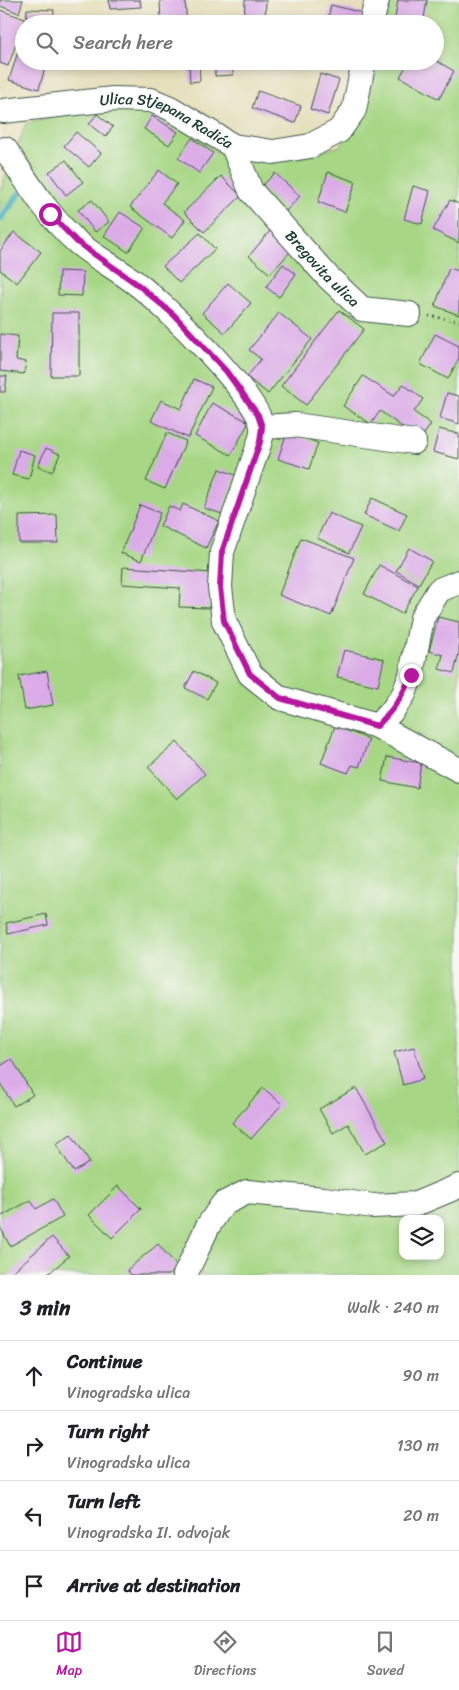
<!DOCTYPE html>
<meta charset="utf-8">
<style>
body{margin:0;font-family:Sriracha,sans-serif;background:#f2f2f2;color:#202124}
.controls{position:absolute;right:15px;bottom:15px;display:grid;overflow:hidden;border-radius:10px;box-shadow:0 2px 8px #0003}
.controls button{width:45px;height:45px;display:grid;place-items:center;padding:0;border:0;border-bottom:1px solid #e0e0e0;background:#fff;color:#202124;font:25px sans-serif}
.stop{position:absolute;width:15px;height:15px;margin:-11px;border:4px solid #b5179e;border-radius:50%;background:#fff}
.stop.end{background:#b5179e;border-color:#fff;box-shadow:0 1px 5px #0008}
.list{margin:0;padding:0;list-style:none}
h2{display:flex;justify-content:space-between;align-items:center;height:65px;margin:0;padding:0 20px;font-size:21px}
h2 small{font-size:16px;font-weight:400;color:#757577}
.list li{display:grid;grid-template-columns:32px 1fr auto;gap:15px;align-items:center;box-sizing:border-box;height:70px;padding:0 20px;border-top:1px solid #e0e0e0}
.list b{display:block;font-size:19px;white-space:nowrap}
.list p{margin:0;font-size:16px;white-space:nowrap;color:#757577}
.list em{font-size:16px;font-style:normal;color:#757577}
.icon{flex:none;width:28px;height:28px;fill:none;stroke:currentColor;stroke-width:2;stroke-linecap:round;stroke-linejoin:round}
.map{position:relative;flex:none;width:459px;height:1275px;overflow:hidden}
.search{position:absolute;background:#fff;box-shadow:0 2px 8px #0003;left:15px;right:15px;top:15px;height:55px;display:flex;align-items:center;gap:12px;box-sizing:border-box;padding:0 18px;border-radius:28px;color:#757577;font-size:19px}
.sheet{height:345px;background:#fff}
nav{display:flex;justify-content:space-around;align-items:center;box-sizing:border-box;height:70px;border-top:1px solid #e0e0e0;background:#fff;font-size:14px;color:#757577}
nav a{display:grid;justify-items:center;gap:2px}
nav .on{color:#b5179e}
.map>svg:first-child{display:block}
.green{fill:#a7d785;stroke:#638a5c;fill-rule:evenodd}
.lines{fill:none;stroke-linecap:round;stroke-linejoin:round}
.stream{stroke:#3eabbd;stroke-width:6}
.building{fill:#dbabe7}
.minor-casing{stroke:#3d5548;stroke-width:26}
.path{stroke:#3d5548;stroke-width:3;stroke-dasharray:1 4;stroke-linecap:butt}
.minor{stroke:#fff;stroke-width:24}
.route{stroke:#b5179e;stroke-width:6}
.labels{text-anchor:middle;stroke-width:4.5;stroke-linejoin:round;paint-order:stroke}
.street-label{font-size:15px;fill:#1f3d34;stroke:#f6f6f2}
</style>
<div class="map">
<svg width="459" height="1275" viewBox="0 0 459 1275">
<rect width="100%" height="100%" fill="#f6f6f2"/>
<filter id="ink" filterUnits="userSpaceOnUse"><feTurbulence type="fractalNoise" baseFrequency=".02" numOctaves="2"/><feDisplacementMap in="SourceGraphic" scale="10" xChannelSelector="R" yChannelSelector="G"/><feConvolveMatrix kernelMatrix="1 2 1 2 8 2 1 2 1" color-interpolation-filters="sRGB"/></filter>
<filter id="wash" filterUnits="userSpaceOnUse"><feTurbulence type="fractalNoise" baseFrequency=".0096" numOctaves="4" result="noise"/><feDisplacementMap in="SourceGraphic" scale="20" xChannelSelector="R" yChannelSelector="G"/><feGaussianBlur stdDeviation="1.12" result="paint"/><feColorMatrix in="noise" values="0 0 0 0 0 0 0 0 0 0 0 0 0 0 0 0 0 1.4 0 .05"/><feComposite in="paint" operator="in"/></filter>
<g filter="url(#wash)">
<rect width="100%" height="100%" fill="#e6dfbb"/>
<path class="green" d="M391 0H459V1275H0V191L26 124 65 113 134 110 159 115 180 126 229 160 302 157 341 146 365 109 376 61H435V24H385ZM403 1219H440V1256H403Z"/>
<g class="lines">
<polyline class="stream" points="0,220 19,194"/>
</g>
<g id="blocks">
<g class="building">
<polygon points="0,0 23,0 19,13 0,6"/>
<polygon points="109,0 140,0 141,7 110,9"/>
<polygon points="160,0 185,0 187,24 161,24"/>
<polygon points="245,0 266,0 265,24 244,24"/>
<polygon points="398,0 427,0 423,24 394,24"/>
<polygon points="331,5 363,13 360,24 327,24"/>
<polygon points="27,9 54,10 53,24 26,24"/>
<polygon points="0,10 25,19 8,66 0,63"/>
<polygon points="18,52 24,54 24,61 47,61 39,89 9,80"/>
<polygon points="157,61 199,61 200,81 190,82 189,65 157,67"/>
<polygon points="215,61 233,61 233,75 215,76"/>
<polygon points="409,61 435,60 454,71 439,99 400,77"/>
<polygon points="320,74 339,80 328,115 310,109"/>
<polygon points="258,91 301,106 295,123 252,108"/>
<polygon points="97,114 113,127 105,137 89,124"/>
<polygon points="152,116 178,132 169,145 144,129"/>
<polygon points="76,132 101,153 89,167 64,146"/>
<polygon points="192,138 213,153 199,173 178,158"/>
<polygon points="66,160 83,182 66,195 49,172"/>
<polygon points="159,170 177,184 162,203 185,220 172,238 130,207"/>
<polygon points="328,172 356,182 345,212 318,202"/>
<polygon points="275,173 300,196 286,211 261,187"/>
<polygon points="221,176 241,196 204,232 184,212"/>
<polygon points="413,186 430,191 422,224 404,219"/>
<polygon points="92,200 109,222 95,232 78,210"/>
<polygon points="450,200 459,204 459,243 433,230"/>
<polygon points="120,212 145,228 128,252 104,236"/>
<polygon points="270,231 292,250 270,274 249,256"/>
<polygon points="14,232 41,252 17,283 0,270 0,251"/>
<polygon points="200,233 215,249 179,283 163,266"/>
<polygon points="283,264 296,274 279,297 266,287"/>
<polygon points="449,268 459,271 459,315 435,306"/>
<polygon points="59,271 83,272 82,296 58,295"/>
<polygon points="228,283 251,303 225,333 202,313"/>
<polygon points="339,310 364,329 306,405 281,386"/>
<polygon points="52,313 79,313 79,376 51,376"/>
<polygon points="279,313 312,339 268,394 247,377 261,359 249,350"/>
<polygon points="0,334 18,336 16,360 26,362 24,374 0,371"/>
<polygon points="435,334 459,346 459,358 448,379 420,364"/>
<polygon points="0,376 7,376 5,392 0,392"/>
<polygon points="363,376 394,396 403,384 423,399 414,412 431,424 420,440 380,411 371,424 343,406"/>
<polygon points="194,379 212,387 188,438 151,421 161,400 181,409"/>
<polygon points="447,393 459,396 459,424 440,418"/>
<polygon points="212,403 249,422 231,455 195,436"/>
<polygon points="439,429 459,434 459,459 433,452"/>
<polygon points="287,432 318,443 309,469 278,459"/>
<polygon points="167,433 186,441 165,489 146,481"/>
<polygon points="46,448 60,454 52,472 38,466"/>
<polygon points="19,450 35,455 29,479 12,475"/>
<polygon points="219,469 236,475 222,514 204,508"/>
<polygon points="372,498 407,514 399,531 364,515"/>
<polygon points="183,504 219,521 206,548 160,526 169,506 180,511"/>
<polygon points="140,505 160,513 141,561 121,553"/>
<polygon points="329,513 361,527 349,553 317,538"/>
<polygon points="57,515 58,543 19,543 19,516"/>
<polygon points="301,538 354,558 331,616 279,595"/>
<polygon points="409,548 432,561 419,584 396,571"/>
<polygon points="379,565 418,586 402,614 364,594"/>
<polygon points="123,567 212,573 209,608 179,607 180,588 122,584"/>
<polygon points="438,617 459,622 459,653 454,673 439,669 443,655 429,651"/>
<polygon points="344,650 384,659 378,686 337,677"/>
<polygon points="47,671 53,705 25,710 19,676"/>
<polygon points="194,671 216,683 207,699 185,688"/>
<polygon points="335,726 369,739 359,767 352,765 348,773 321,763"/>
<polygon points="177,742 205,774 177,799 148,767"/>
<polygon points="387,757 421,763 417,788 382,781"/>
<polygon points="46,914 48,925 8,934 6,923"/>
<polygon points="414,1047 423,1079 403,1085 394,1052"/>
<polygon points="12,1059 33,1095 14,1106 0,1083 0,1066"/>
<polygon points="263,1088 282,1104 251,1139 232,1123"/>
<polygon points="356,1088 387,1142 365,1154 348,1124 333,1133 319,1109"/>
<polygon points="71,1134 90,1162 74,1172 56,1144"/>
<polygon points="118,1186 141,1209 112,1238 89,1215"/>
<polygon points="53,1199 63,1217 10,1246 0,1227 0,1217 31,1200 36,1209"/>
<polygon points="52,1237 69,1256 47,1275 9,1275"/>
<polygon points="158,1244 178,1267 169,1275 131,1275 127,1270"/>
</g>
</g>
</g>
<g filter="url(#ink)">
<use href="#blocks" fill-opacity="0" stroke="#3d5548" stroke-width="1"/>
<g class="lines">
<g class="minor-casing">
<g id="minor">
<polyline points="371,24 377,0"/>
<path id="s1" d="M3 111 113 99 151 100 170 108 233 146 273 152 310 146 339 131 354 110 364 61"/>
<path id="s2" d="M233 146 251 191 328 277 362 309 409 314"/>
<path d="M5 149C27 181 48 217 78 243 96 258 118 269 137 284 165 305 257 395 262 426 263 431 261 437 260 441L222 552 220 587 224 621 250 674 280 698 377 726 459 770"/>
<polyline points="262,427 295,425 414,442"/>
<polyline points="377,726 392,711 404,694 411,675 422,618 439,590 459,582"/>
<polyline points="185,1275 208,1226 223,1204 247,1192 324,1199 373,1206 416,1204 459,1186"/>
</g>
</g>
<polyline class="path" points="429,316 459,321"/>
<use href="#minor" class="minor"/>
</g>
</g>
<g class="lines" filter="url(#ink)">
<path class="route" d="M50 214 77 242 137 284 174 315 226 371 258 415 262 427 260 442 222 552 220 587 224 621 250 674 280 698 377 726C393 710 403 696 411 675"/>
</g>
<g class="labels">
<g class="street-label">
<text dy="5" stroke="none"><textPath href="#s1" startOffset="169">Ulica Stjepana Radića</textPath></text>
<text dy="5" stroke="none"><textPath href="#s2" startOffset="154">Bregovita ulica</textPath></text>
</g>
</g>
</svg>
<div class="controls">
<button><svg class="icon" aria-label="layers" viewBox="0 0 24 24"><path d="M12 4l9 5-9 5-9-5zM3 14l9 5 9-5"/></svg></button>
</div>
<div class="stop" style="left:50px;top:214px"></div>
<div class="stop end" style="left:411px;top:675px"></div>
<div class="search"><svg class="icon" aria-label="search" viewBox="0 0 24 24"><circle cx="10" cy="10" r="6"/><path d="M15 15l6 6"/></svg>Search here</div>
</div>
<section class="sheet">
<h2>3 min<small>Walk · 240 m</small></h2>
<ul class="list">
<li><svg class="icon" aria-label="ahead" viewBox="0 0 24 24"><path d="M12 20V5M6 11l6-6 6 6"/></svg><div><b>Continue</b><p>Vinogradska ulica</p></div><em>90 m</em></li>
<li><svg class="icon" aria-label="right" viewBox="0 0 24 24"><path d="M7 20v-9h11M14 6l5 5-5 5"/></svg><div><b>Turn right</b><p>Vinogradska ulica</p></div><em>130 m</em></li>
<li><svg class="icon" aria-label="left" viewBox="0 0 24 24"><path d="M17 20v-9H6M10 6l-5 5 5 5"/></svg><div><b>Turn left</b><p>Vinogradska II. odvojak</p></div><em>20 m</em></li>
<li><svg class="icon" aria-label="arrive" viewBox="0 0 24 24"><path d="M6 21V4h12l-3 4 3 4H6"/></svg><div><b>Arrive at destination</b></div></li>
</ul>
</section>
<nav>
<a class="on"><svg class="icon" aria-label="map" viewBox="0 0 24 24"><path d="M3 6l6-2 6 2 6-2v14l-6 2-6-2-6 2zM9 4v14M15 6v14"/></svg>Map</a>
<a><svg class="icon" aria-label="directions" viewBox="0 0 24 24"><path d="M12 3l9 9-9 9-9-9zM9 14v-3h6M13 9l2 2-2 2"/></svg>Directions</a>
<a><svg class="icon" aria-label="saved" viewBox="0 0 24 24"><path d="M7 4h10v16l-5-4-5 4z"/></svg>Saved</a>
</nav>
